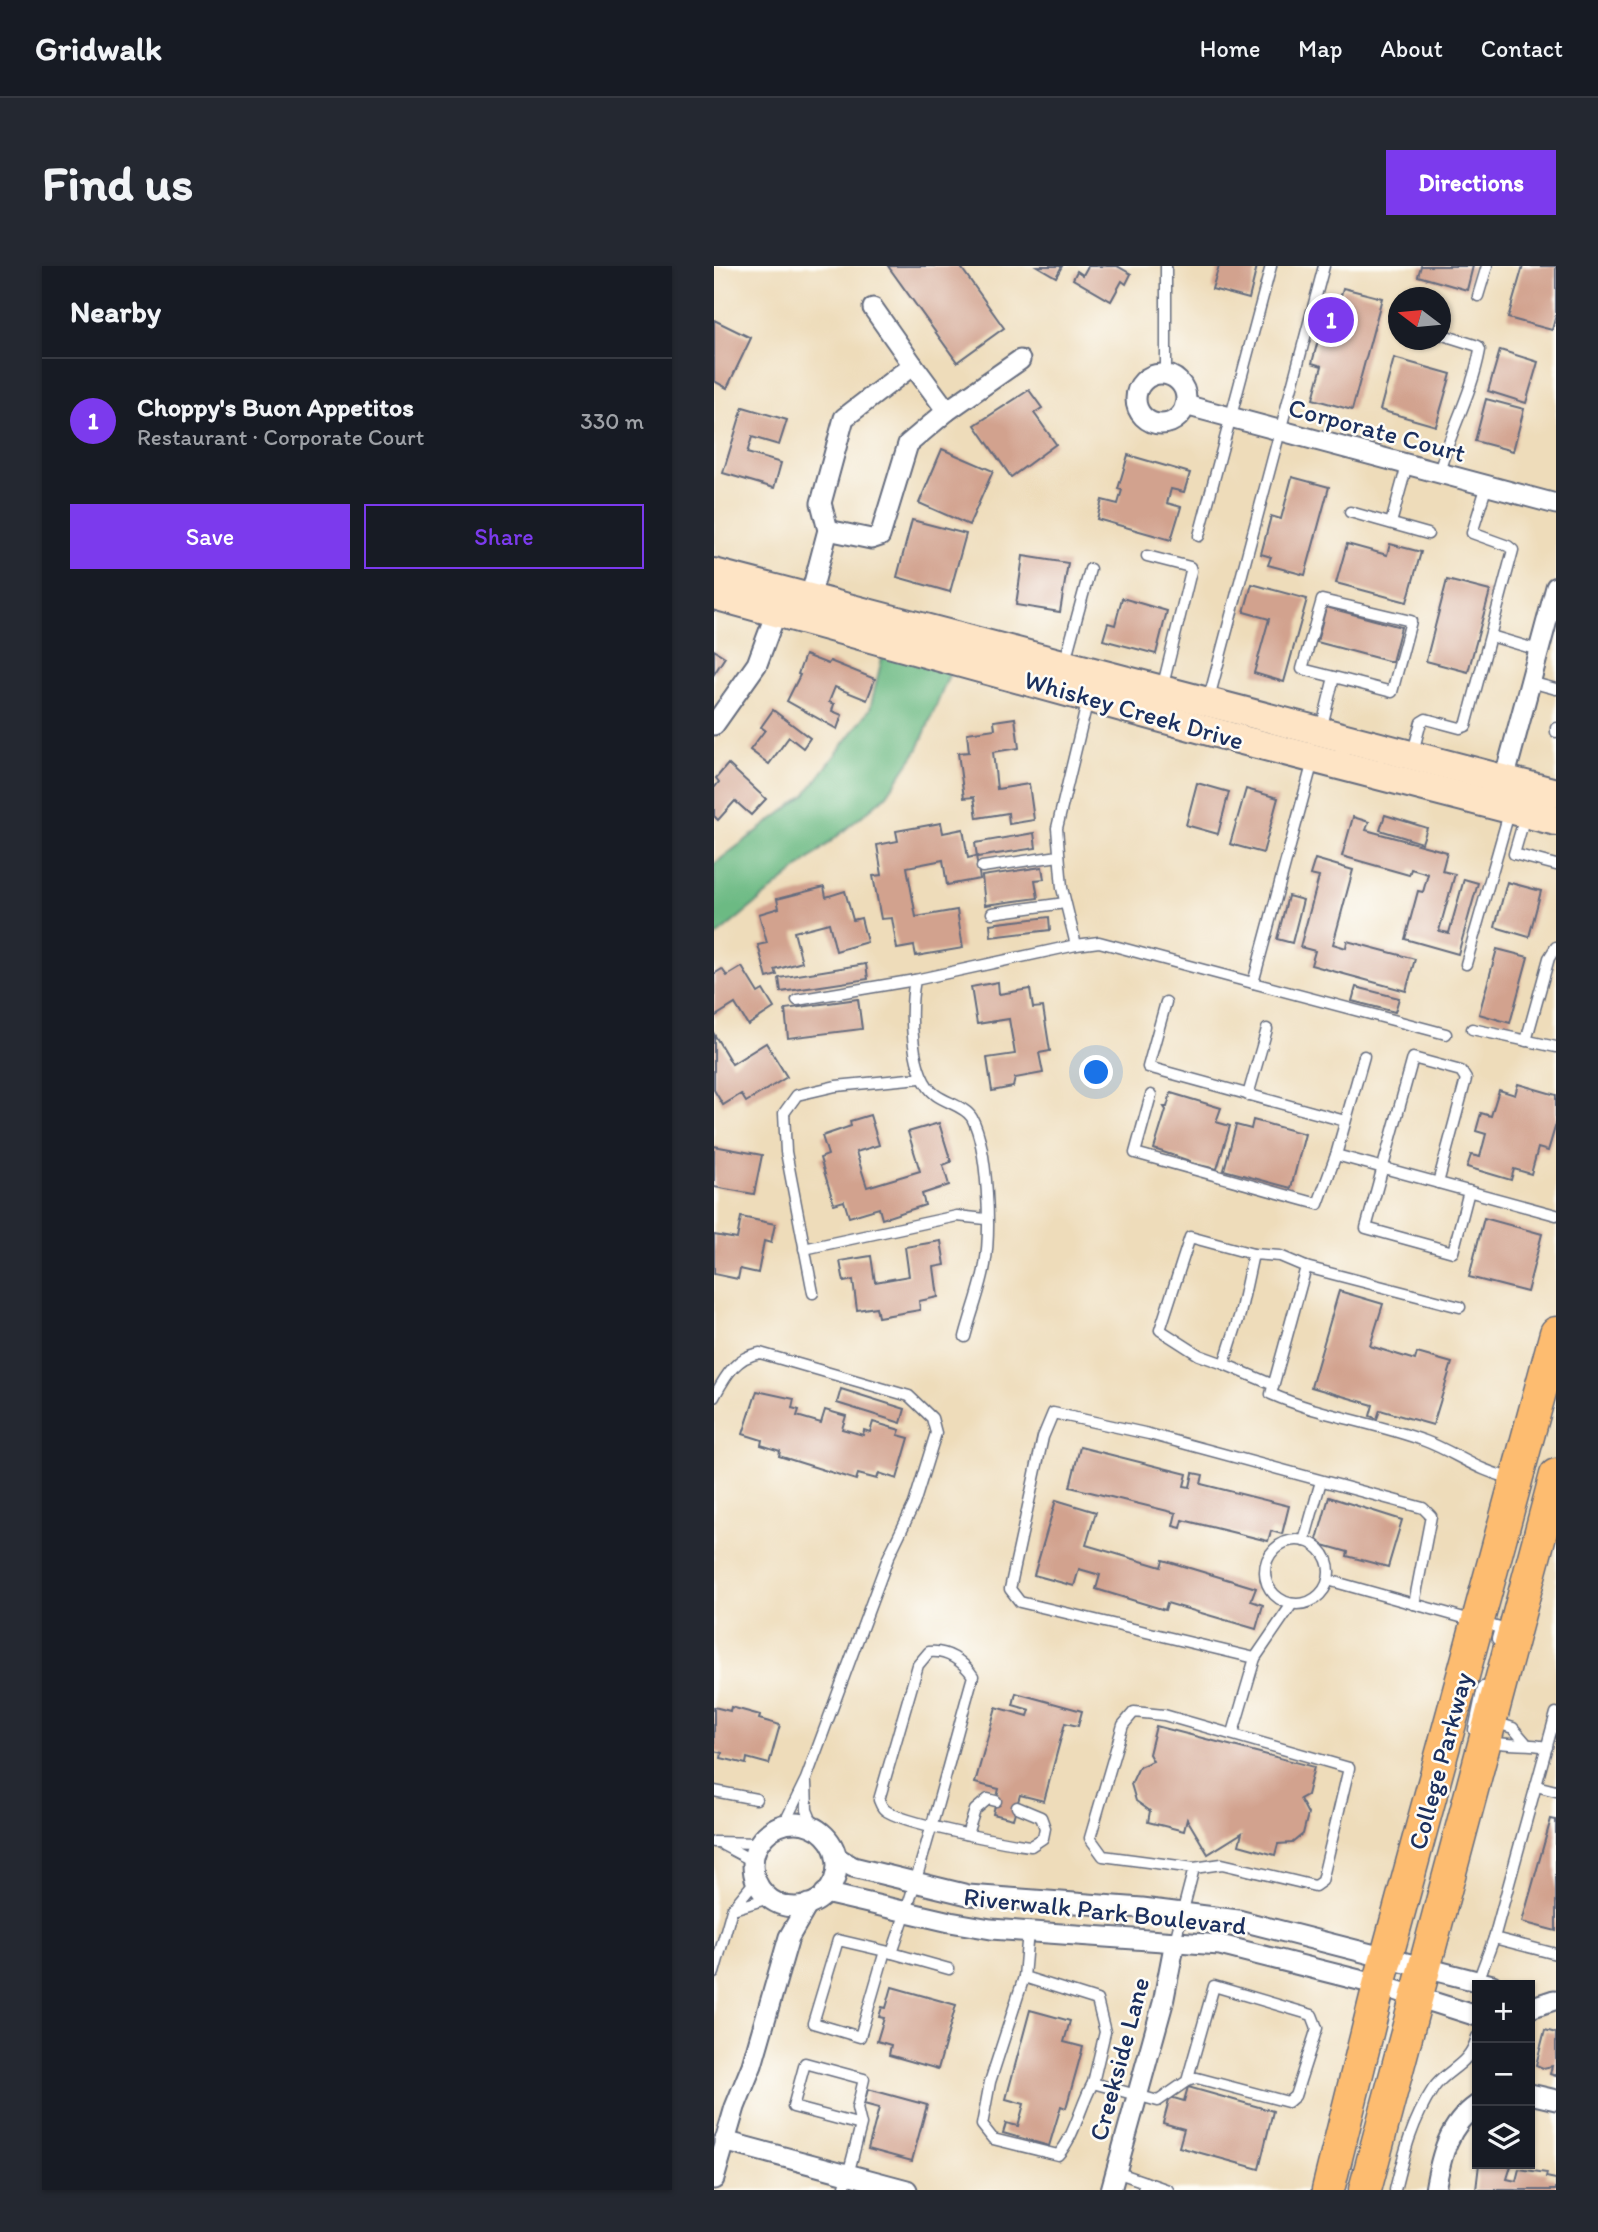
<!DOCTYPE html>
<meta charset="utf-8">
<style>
body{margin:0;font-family:Itim,sans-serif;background:#242831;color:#f1f3f6}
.controls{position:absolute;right:21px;bottom:21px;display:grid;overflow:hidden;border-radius:0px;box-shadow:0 2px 5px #0004}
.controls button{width:63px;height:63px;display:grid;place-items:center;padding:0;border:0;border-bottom:2px solid #363941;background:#171b24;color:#f1f3f6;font:35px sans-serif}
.compass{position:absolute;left:674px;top:21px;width:63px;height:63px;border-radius:50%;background:#171b24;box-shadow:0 2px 5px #0004;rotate:286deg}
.you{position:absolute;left:383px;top:807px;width:24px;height:24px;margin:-18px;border:5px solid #fff;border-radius:50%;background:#1a73e8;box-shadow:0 0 0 10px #1a73e833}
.badge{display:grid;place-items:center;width:46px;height:46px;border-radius:50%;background:#7c3aed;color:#fff;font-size:23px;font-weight:700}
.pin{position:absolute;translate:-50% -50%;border:4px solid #fff;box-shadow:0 2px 7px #0006}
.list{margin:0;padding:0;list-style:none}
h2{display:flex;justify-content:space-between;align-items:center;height:91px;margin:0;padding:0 28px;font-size:30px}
h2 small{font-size:23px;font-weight:400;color:#9ea1a6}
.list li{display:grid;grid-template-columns:46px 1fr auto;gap:21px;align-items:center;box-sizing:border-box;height:126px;padding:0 28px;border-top:2px solid #363941}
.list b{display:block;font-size:26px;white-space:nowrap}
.list p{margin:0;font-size:23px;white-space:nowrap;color:#9ea1a6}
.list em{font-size:23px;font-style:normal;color:#9ea1a6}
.actions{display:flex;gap:14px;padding:21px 28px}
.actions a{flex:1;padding:16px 0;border:2px solid #7c3aed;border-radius:0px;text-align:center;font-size:24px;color:#7c3aed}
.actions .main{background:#7c3aed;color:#fff}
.icon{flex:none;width:38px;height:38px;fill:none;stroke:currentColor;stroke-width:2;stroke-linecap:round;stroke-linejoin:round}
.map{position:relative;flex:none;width:842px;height:1924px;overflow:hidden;border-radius:0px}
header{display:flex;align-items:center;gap:42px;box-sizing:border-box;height:98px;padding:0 35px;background:#171b24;border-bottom:2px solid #363941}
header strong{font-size:33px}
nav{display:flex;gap:38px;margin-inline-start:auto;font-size:24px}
.intro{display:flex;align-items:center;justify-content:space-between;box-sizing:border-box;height:168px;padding:0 42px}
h1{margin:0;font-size:49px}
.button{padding:18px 32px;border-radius:0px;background:#7c3aed;color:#fff;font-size:24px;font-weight:700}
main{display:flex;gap:42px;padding:0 42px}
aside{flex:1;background:#171b24;border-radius:0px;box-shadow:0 2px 5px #0004}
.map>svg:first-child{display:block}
.forest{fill:#6cba83;stroke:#447470;stroke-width:2}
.building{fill:#d2a28e}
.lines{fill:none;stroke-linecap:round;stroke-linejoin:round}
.lane-casing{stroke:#656c7e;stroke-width:13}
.street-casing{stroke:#656c7e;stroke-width:23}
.secondary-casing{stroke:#656c7e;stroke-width:32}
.primary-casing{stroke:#656c7e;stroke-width:35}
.lane{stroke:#fff;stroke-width:10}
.street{stroke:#fff;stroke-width:19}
.secondary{stroke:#fee4c5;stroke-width:28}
.primary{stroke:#fdbc6f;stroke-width:32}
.labels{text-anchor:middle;stroke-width:5;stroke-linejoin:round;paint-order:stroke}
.street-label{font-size:26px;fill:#1b2f5e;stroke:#fdfcf7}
</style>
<header>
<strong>Gridwalk</strong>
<nav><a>Home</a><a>Map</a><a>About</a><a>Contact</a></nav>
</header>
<div class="intro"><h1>Find us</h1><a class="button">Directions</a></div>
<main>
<aside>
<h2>Nearby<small></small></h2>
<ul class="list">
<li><span class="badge">1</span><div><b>Choppy's Buon Appetitos</b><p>Restaurant · Corporate Court</p></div><em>330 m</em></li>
</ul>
<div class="actions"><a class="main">Save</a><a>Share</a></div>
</aside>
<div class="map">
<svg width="842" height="1924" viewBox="0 0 842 1924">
<rect width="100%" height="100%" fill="#fdfcf7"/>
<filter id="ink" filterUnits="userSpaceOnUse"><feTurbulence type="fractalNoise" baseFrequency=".0143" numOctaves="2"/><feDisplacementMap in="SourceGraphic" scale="14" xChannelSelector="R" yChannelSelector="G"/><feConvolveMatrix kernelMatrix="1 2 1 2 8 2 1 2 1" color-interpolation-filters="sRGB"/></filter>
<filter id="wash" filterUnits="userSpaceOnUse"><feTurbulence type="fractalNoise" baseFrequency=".00686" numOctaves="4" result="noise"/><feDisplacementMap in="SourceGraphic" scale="28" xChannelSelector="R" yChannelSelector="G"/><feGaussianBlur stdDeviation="1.57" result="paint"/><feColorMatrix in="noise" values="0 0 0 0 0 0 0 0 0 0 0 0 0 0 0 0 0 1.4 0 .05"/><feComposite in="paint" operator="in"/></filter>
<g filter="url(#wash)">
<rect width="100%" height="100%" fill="#eedcba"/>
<polygon class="forest" points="170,384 238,402 204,483 173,529 0,672 0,598 91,529 156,443"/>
<g id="blocks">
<g class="building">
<polygon points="174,0 246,0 290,62 243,96"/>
<polygon points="323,0 348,0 342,11"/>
<polygon points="374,0 403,0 417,8 412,18 408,15 397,35 359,13 363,5 369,9"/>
<polygon points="505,0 543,0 535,33 498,23"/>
<polygon points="707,0 759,0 753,24 704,10"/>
<polygon points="809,0 842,0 842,49 838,64 794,52"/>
<polygon points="629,22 668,32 638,144 599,133 608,100 598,97 610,52 620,55"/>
<polygon points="0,54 37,72 13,122 0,115"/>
<polygon points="786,84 824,96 812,137 774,125"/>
<polygon points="680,92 737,108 722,160 666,144"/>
<polygon points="315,124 328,142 320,147 342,178 297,211 261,159"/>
<polygon points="772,133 810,143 799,185 761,175"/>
<polygon points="29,141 73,154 65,179 38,171 33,187 67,197 60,222 9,207"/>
<polygon points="228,183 279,205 255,259 205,237"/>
<polygon points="414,189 476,207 470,226 457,223 453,237 467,241 457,274 383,253 388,234 404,238 408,224 404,223"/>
<polygon points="578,211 615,221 591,309 554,299 557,291 547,288 557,250 567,253"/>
<polygon points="198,254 252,268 236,326 183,311"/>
<polygon points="633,278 673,289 676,278 707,286 693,336 622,317"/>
<polygon points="309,290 354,297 346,346 302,339"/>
<polygon points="733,314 776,325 754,406 712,395"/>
<polygon points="538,318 593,333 570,416 540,407 555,353 530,346"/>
<polygon points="408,332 453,345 442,388 389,374 394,357 401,359"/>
<polygon points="612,341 687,361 678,396 603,376"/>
<polygon points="0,384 11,391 0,408"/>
<polygon points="91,389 114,398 116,395 161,413 153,434 121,421 115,436 120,438 118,445 128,449 123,463 73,435 86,409 84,408"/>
<polygon points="59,444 96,472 89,482 75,471 55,498 36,484 51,464 47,461"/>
<polygon points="301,452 305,482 279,486 283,523 315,518 320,554 295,558 294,547 263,552 260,531 250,532 244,487 255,486 253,467 281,463 280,455"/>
<polygon points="14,498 52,533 37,549 21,535 4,554 0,550 0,522 5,516 2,512"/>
<polygon points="483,517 515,526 504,568 472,559"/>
<polygon points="532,523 564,532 549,587 516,578"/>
<polygon points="671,549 713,562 708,577 666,564"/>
<polygon points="639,551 655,556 652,564 733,586 728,605 741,608 725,665 735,667 750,613 764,617 744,688 691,673 704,625 709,626 714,608 697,603 695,609 628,590"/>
<polygon points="227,557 229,567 249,563 254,592 262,590 266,613 233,619 229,594 193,601 202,651 243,644 249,682 202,690 200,680 183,683 178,652 167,653 159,610 168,609 163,579 184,575 182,565"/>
<polygon points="320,567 322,582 263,591 261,577"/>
<polygon points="601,593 639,604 619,678 632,682 633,675 701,693 692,725 597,699 601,685 586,681 605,611 596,609"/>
<polygon points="328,601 330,613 321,614 324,632 271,639 268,610"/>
<polygon points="793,616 827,625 815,671 781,661"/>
<polygon points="110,621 112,631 131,625 139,654 147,652 153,676 122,685 115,657 80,666 88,696 61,704 63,709 53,712 44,679 53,677 45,648 65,642 63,633"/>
<polygon points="574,630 589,634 578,677 563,673"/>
<polygon points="335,651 336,664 277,671 276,658"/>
<polygon points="783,683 814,691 796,757 765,748"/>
<polygon points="152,698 154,713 67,726 65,712"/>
<polygon points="28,701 44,727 49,724 60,742 34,759 21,738 0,751 0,708 8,703 13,710"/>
<polygon points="284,716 285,728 316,723 319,742 329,741 336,785 325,787 329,807 301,812 299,821 278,825 273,792 301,788 295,753 263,758 257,721"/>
<polygon points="642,721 685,732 681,746 638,735"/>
<polygon points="144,733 148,763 74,772 71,743"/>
<polygon points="0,768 18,798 52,777 73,811 32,836 27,828 9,839 0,824"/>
<polygon points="804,818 842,829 842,858 834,885 824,882 817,908 800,903 797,914 753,901 757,889 766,891 772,868 762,865 767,847 777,850 785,824 801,829"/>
<polygon points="457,827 507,842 502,856 516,860 503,903 476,897 476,895 440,883 452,844 450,841 453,841"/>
<polygon points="156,849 165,879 142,886 153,921 206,905 194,866 225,857 237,896 229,899 235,919 208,928 211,939 168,953 165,942 135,951 130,935 120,938 106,892 114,889 108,870 137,860 136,855"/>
<polygon points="539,854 591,868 577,922 510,904 522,859 537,863"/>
<polygon points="0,880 48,889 40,928 0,921"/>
<polygon points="27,951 61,958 57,977 50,975 44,1007 26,1003 24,1013 0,1008 0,969 23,973"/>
<polygon points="770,952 828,968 813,1026 755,1011"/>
<polygon points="227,975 231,999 220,1001 224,1031 205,1035 206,1044 164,1051 162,1041 143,1044 139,1014 130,1016 126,995 157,990 161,1016 195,1010 191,981"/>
<polygon points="625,1025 669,1038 656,1080 701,1094 703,1087 738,1097 719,1159 666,1144 663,1153 656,1150 659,1139 597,1121"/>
<polygon points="127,1123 191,1143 187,1157 123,1137"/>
<polygon points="43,1125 80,1133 78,1142 85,1144 83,1150 107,1157 111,1144 132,1150 128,1163 149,1169 150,1164 156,1166 159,1156 186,1164 184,1169 195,1172 183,1213 165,1207 163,1213 144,1208 142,1214 65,1190 66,1185 47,1179 48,1174 29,1168"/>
<polygon points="366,1181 473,1208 470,1220 476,1221 479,1207 489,1209 487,1218 575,1240 568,1268 557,1265 554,1275 469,1254 467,1262 459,1260 462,1247 356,1221"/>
<polygon points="615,1231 688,1254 674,1301 633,1290 634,1286 602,1277"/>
<polygon points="342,1234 382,1246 372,1279 447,1301 449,1294 542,1322 537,1335 549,1339 542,1363 453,1337 451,1344 382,1323 386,1309 365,1303 360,1320 320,1309"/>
<polygon points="302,1427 368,1445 364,1460 351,1457 330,1535 306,1529 299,1553 279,1548 285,1523 261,1517 282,1441 314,1450 316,1444 299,1439"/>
<polygon points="0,1441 16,1445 17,1441 46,1449 45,1453 66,1459 55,1498 33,1492 32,1498 7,1492 8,1487 0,1485"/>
<polygon points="442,1460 600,1501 593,1529 586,1533 594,1548 589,1568 578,1577 564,1578 561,1589 525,1579 528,1567 494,1588 473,1553 470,1565 434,1556 436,1545 422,1535 417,1518 425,1501 439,1495 435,1488"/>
<polygon points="837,1553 842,1554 842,1665 808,1656"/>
<polygon points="178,1721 242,1739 224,1803 175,1789 177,1779 163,1775 170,1752 165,1751 168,1741 172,1742"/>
<polygon points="316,1744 356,1755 350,1776 369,1781 352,1842 347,1840 335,1880 289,1867 292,1857 304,1860 310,1838 292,1833"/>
<polygon points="831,1764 842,1767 842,1810 836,1808 838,1800 829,1802 822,1799"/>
<polygon points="474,1821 559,1845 545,1903 465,1881 470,1863 449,1857 456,1831 470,1835"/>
<polygon points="154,1823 213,1839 198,1895 154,1883 165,1842 150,1838"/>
<polygon points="765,1898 797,1900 793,1913 802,1915 805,1903 833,1907 832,1911 842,1913 842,1924 762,1924"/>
</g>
</g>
</g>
<g filter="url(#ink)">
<use href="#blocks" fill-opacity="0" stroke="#656c7e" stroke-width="2"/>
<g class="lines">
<g class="lane-casing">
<g id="lane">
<polyline points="452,0 452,108"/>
<polyline points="764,30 773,0"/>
<path d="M725 207C736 165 758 128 766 84L764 80 726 68"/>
<polyline points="636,246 714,268"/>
<polyline points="677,257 693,199"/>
<polyline points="485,270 557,0"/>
<polyline points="433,290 476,301 477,305 448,423"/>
<polyline points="777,370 824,384"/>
<polyline points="351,395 376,303"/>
<polyline points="816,416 842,423"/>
<polyline points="495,432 610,0"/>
<polyline points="842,462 842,466"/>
<polyline points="607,464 620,411 678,426 697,355 608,334 588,403 620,411"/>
<polyline points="699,486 707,456 712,453 746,462 752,460 799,284 794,280 758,267 773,219"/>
<polyline points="811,550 800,588 842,599"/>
<polyline points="268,601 345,590"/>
<polyline points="278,647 351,637"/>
<polyline points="362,679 385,676 539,717 599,495"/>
<polyline points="752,698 795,547"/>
<polyline points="539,717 732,768"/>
<polyline points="83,734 201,714"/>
<polyline points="452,736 434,801 631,855"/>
<polyline points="758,763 842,781"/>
<polyline points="812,775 835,692 842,681"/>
<polyline points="437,829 421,887 604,938 622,889 842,949"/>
<polyline points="534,829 553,763"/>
<polyline points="622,889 650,790"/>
<polyline points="724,917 752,813 747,805 699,792 652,962 739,986 755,925"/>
<polyline points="90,983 243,950 272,953"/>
<polyline points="592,1001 746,1041"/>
<polyline points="99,1027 72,886 70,847 83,829 122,820 206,812"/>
<path d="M251 1071C257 1047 267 1023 271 999 277 965 274 882 258 852 252 841 233 837 222 829 196 810 195 745 201 714L362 679 348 622 343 562 374 433"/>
<polyline points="510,1098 485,1089 446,1064 476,971 539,988"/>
<path d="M557 1118 510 1098 526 1048 539 988 566 990 592 1001 557 1128C607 1150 660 1156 711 1175 741 1186 766 1207 799 1212"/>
<path d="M0 1131C11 1111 21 1091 46 1087L195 1130 218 1152 222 1167 200 1238 174 1292 92 1513 70 1558"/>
<circle cx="583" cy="1306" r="32"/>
<polyline points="590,1275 607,1215"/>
<polyline points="614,1314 786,1362 783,1373"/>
<polyline points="578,1338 541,1392 306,1336 296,1323 329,1171 339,1147 435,1168 709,1242 717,1250 700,1338"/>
<polyline points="842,1447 780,1672 842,1688"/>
<polyline points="780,1456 799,1462 811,1476"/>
<polyline points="760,1464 769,1421"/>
<polyline points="519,1467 541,1392"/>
<path d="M775 1475C795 1481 812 1476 833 1481"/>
<polyline points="92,1517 93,1544 100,1561"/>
<polyline points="822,1520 842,1525"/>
<polyline points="0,1525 42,1533"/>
<polyline points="253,1568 261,1544 274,1533 282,1535"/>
<polyline points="0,1576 45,1577"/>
<polyline points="9,1579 39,1595"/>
<polyline points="19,1643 55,1632"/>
<polyline points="314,1665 310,1711 383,1734 391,1766 379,1817 444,1835 473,1815 483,1812 574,1836 581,1830 603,1762 598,1749 500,1720 473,1815"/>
<polyline points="461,1675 480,1602 508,1598 601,1620 608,1615 635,1502 450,1449 420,1446 409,1459 376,1572 389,1590 480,1602"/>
<polyline points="171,1685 146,1771 99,1757 124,1674 171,1685 178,1687"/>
<path d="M235 1703 178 1687C210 1596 233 1502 259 1410 249 1395 233 1384 215 1386L204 1399 165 1534C167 1538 167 1541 171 1544 187 1557 292 1577 317 1580L329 1572 331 1562 327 1551 303 1541"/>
<polyline points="0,1707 18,1643 42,1614"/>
<path d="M310 1711 276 1816 268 1859 279 1873 344 1889C361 1870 366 1840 379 1817"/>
<polyline points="764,1715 780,1672"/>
<polyline points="402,1906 431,1916 429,1924"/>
<polyline points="431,1916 454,1924"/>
<polyline points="130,1924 147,1859 143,1842 150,1813 91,1797 79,1841 147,1859"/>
<path d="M681 1924C690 1887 698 1855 719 1823 733 1802 755 1801 763 1771"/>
</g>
</g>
<g class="street-casing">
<g id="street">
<polyline points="199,99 233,145 306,94"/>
<circle cx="447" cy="133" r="25"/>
<polyline points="471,139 842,238"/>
<polyline points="114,264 157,273 166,270 194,178 233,145"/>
<polyline points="96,332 114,264 107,237 130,152 199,99 159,42"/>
<polyline points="0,459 43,398 66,336"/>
<polyline points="787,525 842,321"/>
<circle cx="81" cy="1599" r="42"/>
<polyline points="122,1591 139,1601 254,1629 428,1642 524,1654 778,1719"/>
<polyline points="111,1627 236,1656 277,1663 506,1679 665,1719 763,1750"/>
<polyline points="816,1742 840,1734"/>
<polyline points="816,1828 842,1834"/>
<polyline points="10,1875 193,1924"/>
<polyline points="0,1913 21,1841 38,1799 75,1671 94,1638"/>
<polyline points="397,1924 449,1737 461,1675"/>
<path d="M721 1924C727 1890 734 1859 763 1839"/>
</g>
</g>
<g class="secondary-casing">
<g id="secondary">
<polyline points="0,307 842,527"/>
<polyline points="0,329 528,474 842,555"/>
</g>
</g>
<g class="primary-casing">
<g id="primary">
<polyline points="614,1924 665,1719 842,1067"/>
<polyline points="651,1924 842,1209"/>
</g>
</g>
<use href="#lane" class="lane"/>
<use href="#street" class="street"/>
<use href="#secondary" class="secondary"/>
<use href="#primary" class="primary"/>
</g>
</g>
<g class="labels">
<g class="street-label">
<text transform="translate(663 164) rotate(15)" y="9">Corporate Court</text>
<text transform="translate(420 444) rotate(16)" y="9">Whiskey Creek Drive</text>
<text transform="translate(726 1495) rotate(-75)" y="9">College Parkway</text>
<text transform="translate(391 1645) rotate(6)" y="9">Riverwalk Park Boulevard</text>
<text transform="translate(405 1793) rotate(-75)" y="9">Creekside Lane</text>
</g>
</g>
</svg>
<div class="controls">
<button>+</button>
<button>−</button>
<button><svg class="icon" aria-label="layers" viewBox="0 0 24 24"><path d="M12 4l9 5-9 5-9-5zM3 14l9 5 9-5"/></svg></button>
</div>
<svg class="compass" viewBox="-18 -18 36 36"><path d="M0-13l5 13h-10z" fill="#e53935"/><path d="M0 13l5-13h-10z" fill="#9ea1a6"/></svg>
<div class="you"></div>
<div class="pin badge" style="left:617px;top:54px">1</div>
</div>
</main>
